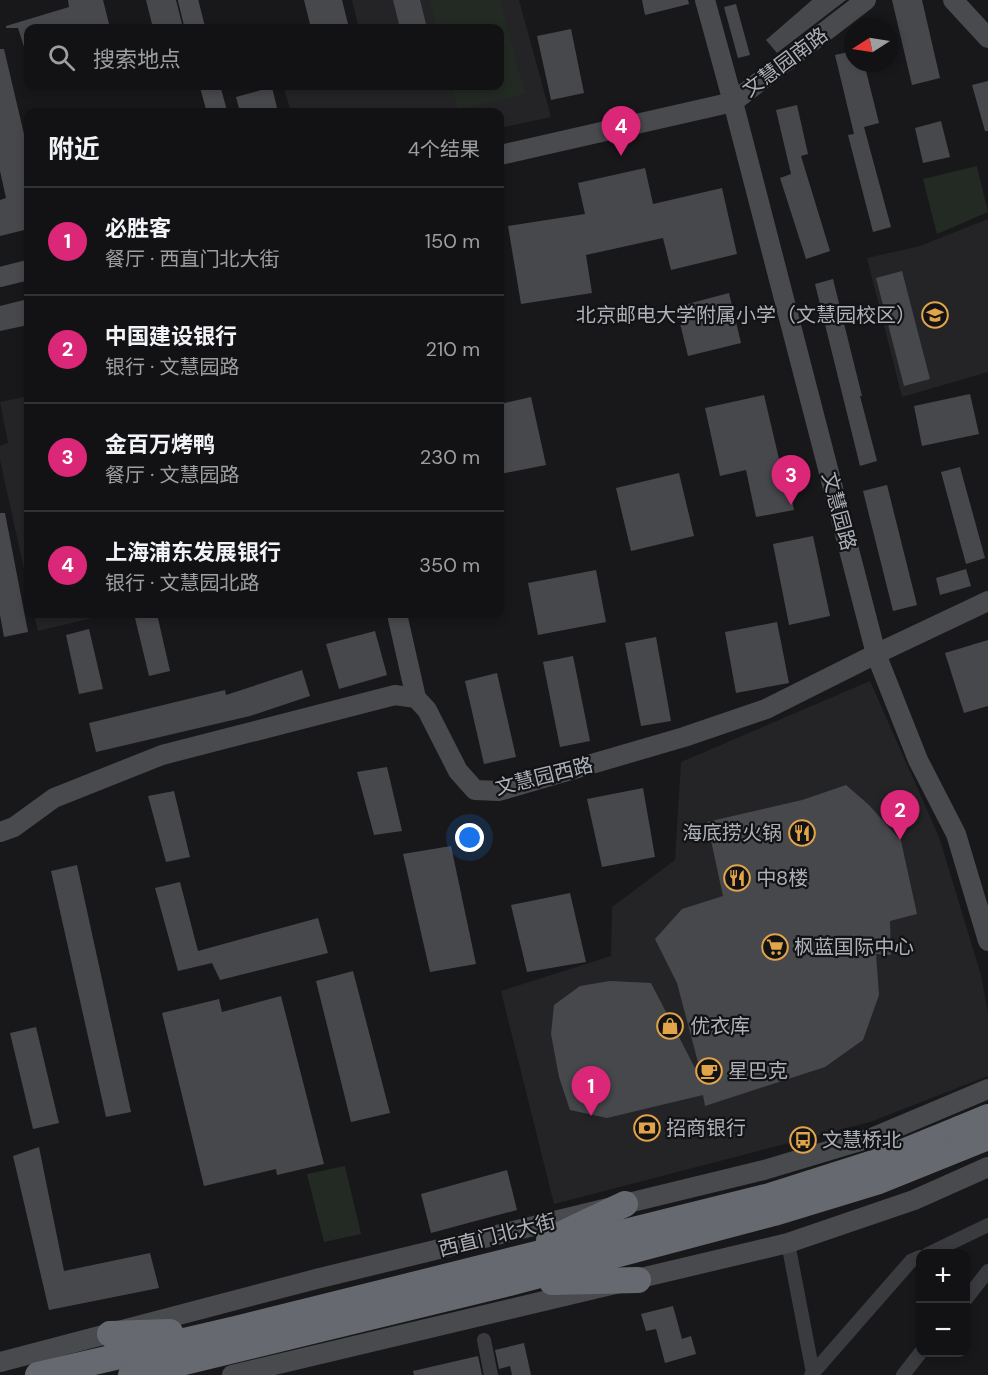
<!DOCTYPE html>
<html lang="zh">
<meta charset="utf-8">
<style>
body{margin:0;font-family:"DM Sans","Noto Sans SC",sans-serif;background:#1f2022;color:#f1f3f6}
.controls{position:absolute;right:18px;bottom:18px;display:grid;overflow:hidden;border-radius:12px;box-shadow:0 3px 9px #0003}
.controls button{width:54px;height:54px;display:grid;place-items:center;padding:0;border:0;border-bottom:2px solid #313234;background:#121214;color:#f1f3f6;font:30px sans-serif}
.compass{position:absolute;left:844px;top:18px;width:54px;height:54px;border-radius:50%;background:#121214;box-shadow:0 3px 9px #0003;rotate:258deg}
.you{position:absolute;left:470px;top:838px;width:21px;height:21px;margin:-15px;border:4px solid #fff;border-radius:50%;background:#1a73e8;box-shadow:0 0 0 9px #1a73e833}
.badge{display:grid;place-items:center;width:39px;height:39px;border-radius:50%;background:#db2777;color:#fff;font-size:20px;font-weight:700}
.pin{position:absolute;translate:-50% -50px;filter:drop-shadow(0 2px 3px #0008)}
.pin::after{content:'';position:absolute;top:32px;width:21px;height:18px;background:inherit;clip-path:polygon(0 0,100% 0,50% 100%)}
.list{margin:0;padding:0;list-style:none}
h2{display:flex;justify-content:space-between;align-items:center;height:78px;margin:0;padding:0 24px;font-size:26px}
h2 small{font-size:20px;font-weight:400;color:#9c9ea0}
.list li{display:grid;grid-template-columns:39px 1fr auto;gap:18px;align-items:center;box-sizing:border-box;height:108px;padding:0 24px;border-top:2px solid #313234}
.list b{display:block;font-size:22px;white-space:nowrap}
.list p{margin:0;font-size:20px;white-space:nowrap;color:#9c9ea0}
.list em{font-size:20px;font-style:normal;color:#9c9ea0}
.icon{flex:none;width:33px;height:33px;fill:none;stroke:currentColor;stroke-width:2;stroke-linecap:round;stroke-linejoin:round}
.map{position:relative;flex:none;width:988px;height:1375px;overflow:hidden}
.search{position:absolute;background:#121214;box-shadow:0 3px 9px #0003;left:24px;top:24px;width:480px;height:66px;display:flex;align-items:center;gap:15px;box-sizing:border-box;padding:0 21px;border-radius:12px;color:#9c9ea0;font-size:22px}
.panel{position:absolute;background:#121214;box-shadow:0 3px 9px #0003;left:24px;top:108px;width:480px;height:510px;border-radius:12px}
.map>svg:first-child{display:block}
.built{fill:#242427}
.green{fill:#222a23}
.building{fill:#47484c}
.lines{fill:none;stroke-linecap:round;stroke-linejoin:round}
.street{stroke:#393b3f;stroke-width:14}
.secondary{stroke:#484a4e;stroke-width:20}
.highway{stroke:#66696f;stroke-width:26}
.highway-bridge{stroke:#66696f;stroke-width:26}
.labels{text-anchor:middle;stroke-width:4.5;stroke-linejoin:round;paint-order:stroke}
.street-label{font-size:20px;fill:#acb0b8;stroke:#131315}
.poi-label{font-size:20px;fill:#acb0b8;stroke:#131315;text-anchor:start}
</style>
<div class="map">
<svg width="988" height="1375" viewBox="0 0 988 1375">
<rect width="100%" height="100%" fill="#18181a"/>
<g class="built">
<polygon points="352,0 519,0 551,117 500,128 500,112 291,112 283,86 363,86 374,89 374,86 500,86 500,28 359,28"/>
<polygon points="988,219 988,372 902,397 867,258 920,246"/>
<polygon points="28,396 28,587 0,460 0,446 8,443 0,402"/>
<polygon points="34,614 109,614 38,631"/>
<polygon points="870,681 939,837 981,975 988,1013 988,1076 870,1122 554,1204 501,991 611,956 612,907 675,860 681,762"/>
</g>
<g class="green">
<polygon points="430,0 500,0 525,94 458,110 452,86 500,86 500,28 437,28"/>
<polygon points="977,166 988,212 937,234 923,179"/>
<polygon points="345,1166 361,1234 324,1242 307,1174"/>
</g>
<g class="building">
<polygon points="68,0 103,0 110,28 28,28 28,53 26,53 18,28 6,28 6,26 69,7"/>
<polygon points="146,0 176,0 183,28 153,28"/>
<polygon points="304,0 342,0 349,28 311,28"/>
<polygon points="393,0 420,0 427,28 400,28"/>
<polygon points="642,0 688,0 689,4 645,15"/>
<polygon points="812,0 846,0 777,53 766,40"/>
<polygon points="892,0 922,0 940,78 912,85"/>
<polygon points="736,4 750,55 738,58 724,7"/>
<polygon points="571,29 584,93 551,100 537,36"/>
<polygon points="0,49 4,49 28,151 28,229 0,236 0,200 6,198 0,171"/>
<polygon points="853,51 853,63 864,63 879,123 864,127 891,227 873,232 848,135 854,134 835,55"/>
<polygon points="988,81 988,131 985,131 972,85"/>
<polygon points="272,87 278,112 240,112 236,97"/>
<polygon points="797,105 808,154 801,156 830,251 806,259 780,178 791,174 776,110"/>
<polygon points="941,121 950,157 923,163 915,128"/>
<polygon points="645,168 653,204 722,188 737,254 671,270 663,238 586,255 592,293 521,304 508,226 585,214 578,183"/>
<polygon points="902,271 930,379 904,386 876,278"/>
<polygon points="833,279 862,396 860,396 877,461 860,466 815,284"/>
<polygon points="729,293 741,343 688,356 676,307"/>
<polygon points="28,299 28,325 0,331 0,306"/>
<polygon points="970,394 979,434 922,446 914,406"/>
<polygon points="764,395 783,476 787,475 794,510 756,517 746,470 720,476 705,408"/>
<polygon points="531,397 546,465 500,474 500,404"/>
<polygon points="960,467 985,558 966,564 941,472"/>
<polygon points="679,473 694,536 631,551 616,488"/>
<polygon points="887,485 917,605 893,611 863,491"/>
<polygon points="0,513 5,513 28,632 4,637 0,615"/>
<polygon points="813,536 830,616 789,625 773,544"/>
<polygon points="966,569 971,586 940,595 936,578"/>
<polygon points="596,570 606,622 538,635 528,583"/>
<polygon points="157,614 170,671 149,676 135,618"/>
<polygon points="777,622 789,683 736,693 725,632"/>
<polygon points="89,629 103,689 79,694 66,635"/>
<polygon points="375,631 387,675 339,689 326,644"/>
<polygon points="656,637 671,721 641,726 625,643"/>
<polygon points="988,640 988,706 964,713 945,653"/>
<polygon points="573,656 590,741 560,747 543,662"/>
<polygon points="302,670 310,696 250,716 96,752 89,723 225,690 226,695"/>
<polygon points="497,673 516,757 484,764 465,681"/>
<polygon points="387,767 402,831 374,835 357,772"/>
<polygon points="846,785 869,805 901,841 917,914 890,921 891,955 876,954 879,995 863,1040 825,1067 705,1106 703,1095 607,1118 570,1110 559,1077 551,1034 554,1005 580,986 610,981 651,983 695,1068 699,1066 677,983 655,939 682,909 723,896 707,822 802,800"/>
<polygon points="643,788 655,857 602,867 587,799"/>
<polygon points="174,791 190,857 166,862 148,796"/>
<polygon points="451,846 476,964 430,972 403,854"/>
<polygon points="77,865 131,1112 106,1117 51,871"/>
<polygon points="180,882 198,951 318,918 328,953 220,980 212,963 178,971 155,888"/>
<polygon points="570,893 586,962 527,972 511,905"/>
<polygon points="353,971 390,1113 351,1122 316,981"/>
<polygon points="281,996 324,1164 277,1175 276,1169 204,1186 162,1013 219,999 222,1012"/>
<polygon points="36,1027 59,1123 33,1129 10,1033"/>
<polygon points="39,1147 64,1271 150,1253 159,1288 49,1310 13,1156"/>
<polygon points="507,1170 517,1210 431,1233 421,1194"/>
<polygon points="673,1306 682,1339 691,1336 696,1354 665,1363 656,1329 646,1331 641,1314"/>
<polygon points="524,1343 531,1375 512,1375 510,1366 499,1369 495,1350"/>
<polygon points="478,1356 482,1375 414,1375 413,1371"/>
</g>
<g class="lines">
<g class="street">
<polyline points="788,1243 813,1373 811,1375"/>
<polyline points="928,1254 988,1225"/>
<polyline points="966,1299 988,1271"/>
<polyline points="484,1340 491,1375"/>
<polyline points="813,1373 911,1261 920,1257"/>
<polyline points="903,1375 921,1352"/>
</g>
<g class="secondary">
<polyline points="188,0 195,28"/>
<polyline points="705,0 733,102 876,654 918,760 956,834 988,941"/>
<polyline points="953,0 988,38"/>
<polyline points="210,86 217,112"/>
<polyline points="500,155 733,102 866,0"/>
<polyline points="0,277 28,270"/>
<polyline points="397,614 416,698"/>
<polyline points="0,832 14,827 54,798 162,755 395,695 416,698 427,710 458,771 475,790 499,791 684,737 766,709 876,654 988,601"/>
<polyline points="0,1362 316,1279 764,1170 874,1137 988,1089"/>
<polyline points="232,1375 788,1243 914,1200 988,1167"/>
</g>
<g class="highway">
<polyline points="549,1240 625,1204"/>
<polyline points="552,1282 638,1280"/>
<polyline points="110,1334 170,1332"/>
<polyline points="38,1375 236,1329 770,1196 883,1160 959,1129"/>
<polyline points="131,1375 509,1283 774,1213 879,1181 988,1137"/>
</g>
<polyline class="highway-bridge" points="959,1129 988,1117"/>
</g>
<defs>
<g id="school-ring" transform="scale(1.35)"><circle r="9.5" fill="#131315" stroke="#e1a449" stroke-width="1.5"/><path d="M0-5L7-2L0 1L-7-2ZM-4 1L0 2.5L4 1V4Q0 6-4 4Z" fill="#e1a449"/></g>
<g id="restaurant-ring" transform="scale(1.35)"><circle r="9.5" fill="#131315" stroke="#e1a449" stroke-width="1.5"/><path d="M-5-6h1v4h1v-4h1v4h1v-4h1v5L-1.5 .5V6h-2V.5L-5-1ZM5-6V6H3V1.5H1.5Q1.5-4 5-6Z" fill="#e1a449"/></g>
<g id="supermarket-ring" transform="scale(1.35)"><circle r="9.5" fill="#131315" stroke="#e1a449" stroke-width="1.5"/><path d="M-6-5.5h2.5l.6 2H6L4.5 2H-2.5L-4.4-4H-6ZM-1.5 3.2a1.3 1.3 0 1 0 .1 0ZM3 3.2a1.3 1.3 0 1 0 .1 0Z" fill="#e1a449"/></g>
<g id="shop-ring" transform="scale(1.35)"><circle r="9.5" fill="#131315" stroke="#e1a449" stroke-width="1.5"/><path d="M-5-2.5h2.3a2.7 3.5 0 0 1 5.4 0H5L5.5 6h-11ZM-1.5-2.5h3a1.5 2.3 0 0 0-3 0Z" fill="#e1a449"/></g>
<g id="cafe-ring" transform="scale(1.35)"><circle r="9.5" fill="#131315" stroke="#e1a449" stroke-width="1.5"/><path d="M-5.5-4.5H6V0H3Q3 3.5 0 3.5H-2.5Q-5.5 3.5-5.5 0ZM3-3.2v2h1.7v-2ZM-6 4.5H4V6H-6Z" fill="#e1a449"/></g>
<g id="bank-ring" transform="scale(1.35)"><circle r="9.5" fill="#131315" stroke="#e1a449" stroke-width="1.5"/><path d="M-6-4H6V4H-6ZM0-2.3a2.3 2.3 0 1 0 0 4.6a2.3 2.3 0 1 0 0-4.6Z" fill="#e1a449"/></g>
<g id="bus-ring" transform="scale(1.35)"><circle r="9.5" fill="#131315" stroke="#e1a449" stroke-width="1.5"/><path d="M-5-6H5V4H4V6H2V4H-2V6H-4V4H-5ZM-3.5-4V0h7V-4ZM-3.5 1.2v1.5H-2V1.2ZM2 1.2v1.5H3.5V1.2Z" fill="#e1a449"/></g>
</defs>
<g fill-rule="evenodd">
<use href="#school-ring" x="935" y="315"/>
<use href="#restaurant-ring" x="802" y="833"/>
<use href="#restaurant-ring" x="737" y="878"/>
<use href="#supermarket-ring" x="775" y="947"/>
<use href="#shop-ring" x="670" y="1026"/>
<use href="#cafe-ring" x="709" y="1071"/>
<use href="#bank-ring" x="647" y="1128"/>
<use href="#bus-ring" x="803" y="1140"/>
</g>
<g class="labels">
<g class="street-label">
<text transform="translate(785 62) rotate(-37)" y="7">文慧园南路</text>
<text transform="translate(839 511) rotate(75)" y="7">文慧园路</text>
<text transform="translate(544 776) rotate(-14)" y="7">文慧园西路</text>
<text transform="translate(497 1235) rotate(-14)" y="7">西直门北大街</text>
</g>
<g class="poi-label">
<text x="916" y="322" text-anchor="end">北京邮电大学附属小学（文慧园校区）</text>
<text x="782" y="840" text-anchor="end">海底捞火锅</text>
<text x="756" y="885">中8楼</text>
<text x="794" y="954">枫蓝国际中心</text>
<text x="690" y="1033">优衣库</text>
<text x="728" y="1078">星巴克</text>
<text x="666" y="1135">招商银行</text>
<text x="822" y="1147">文慧桥北</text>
</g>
</g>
</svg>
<div class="controls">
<button>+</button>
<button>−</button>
</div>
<svg class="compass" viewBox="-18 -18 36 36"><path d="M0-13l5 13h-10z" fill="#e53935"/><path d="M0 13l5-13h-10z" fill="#9c9ea0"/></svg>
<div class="you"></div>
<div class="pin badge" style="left:591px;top:1116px">1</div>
<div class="pin badge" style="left:900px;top:840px">2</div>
<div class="pin badge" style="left:791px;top:505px">3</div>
<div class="pin badge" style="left:621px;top:156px">4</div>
<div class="search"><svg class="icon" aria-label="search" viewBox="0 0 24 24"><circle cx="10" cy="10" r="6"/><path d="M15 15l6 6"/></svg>搜索地点</div>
<section class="panel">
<h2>附近<small>4个结果</small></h2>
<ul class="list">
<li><span class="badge">1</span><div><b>必胜客</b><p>餐厅 · 西直门北大街</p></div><em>150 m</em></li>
<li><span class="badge">2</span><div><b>中国建设银行</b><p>银行 · 文慧园路</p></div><em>210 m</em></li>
<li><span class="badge">3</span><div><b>金百万烤鸭</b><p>餐厅 · 文慧园路</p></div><em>230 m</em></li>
<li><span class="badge">4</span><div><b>上海浦东发展银行</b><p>银行 · 文慧园北路</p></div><em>350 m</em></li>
</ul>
</section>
</div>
